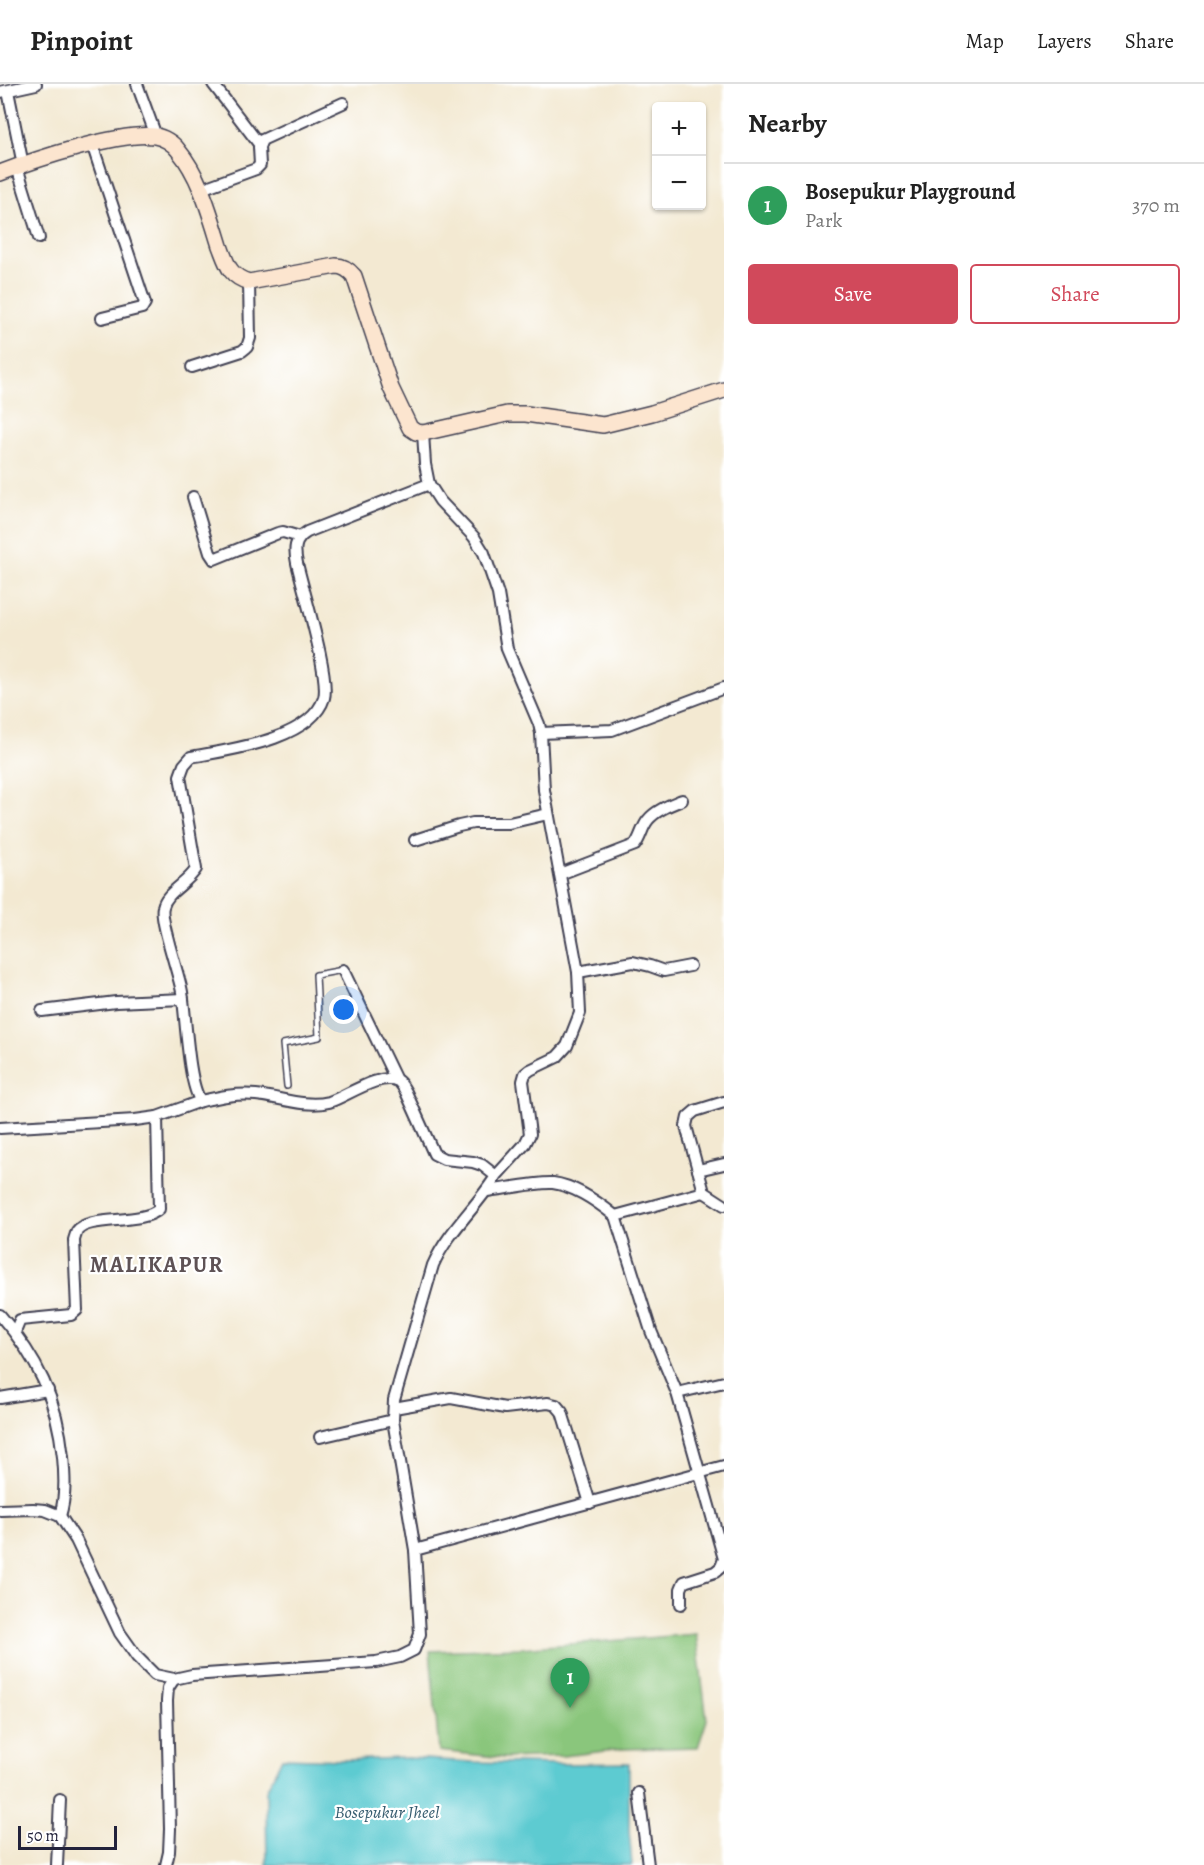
<!DOCTYPE html>
<meta charset="utf-8">
<style>
body{margin:0;font-family:Alegreya,serif;background:#f2f2f2;color:#222}
.controls{position:absolute;right:18px;top:18px;display:grid;overflow:hidden;border-radius:6px;box-shadow:0 2px 4px #0004}
.controls button{width:54px;height:54px;display:grid;place-items:center;padding:0;border:0;border-bottom:2px solid #e0e0e0;background:#fff;color:#222;font:30px sans-serif}
.scale{position:absolute;left:18px;bottom:15px;width:99px;box-sizing:border-box;padding-left:6px;border:3px solid #22223b;border-top:0;font-size:16px;line-height:21px;white-space:nowrap;color:#22223b;-webkit-text-stroke:4px #fff;paint-order:stroke}
.you{position:absolute;left:344px;top:926px;width:21px;height:21px;margin:-15px;border:4px solid #fff;border-radius:50%;background:#1a73e8;box-shadow:0 0 0 9px #1a73e833}
.badge{display:grid;place-items:center;width:39px;height:39px;border-radius:50%;background:#d1495b;color:#fff;font-size:20px;font-weight:700}
.pin{position:absolute;translate:-50% -50px;filter:drop-shadow(0 2px 3px #0008)}
.pin::after{content:'';position:absolute;top:32px;width:21px;height:18px;background:inherit;clip-path:polygon(0 0,100% 0,50% 100%)}
.list{margin:0;padding:0;list-style:none}
h2{display:flex;justify-content:space-between;align-items:center;height:78px;margin:0;padding:0 24px;font-size:26px}
h2 small{font-size:20px;font-weight:400;color:#767676}
.list li{display:grid;grid-template-columns:39px 1fr auto;gap:18px;align-items:center;box-sizing:border-box;height:84px;padding:0 24px;border-top:2px solid #e0e0e0}
.list b{display:block;font-size:22px;white-space:nowrap}
.list p{margin:0;font-size:20px;white-space:nowrap;color:#767676}
.list em{font-size:20px;font-style:normal;color:#767676}
.actions{display:flex;gap:12px;padding:18px 24px}
.actions a{flex:1;padding:14px 0;border:2px solid #d1495b;border-radius:6px;text-align:center;font-size:21px;color:#d1495b}
.actions .main{background:#d1495b;color:#fff}
.map{position:relative;flex:none;width:724px;height:1781px;overflow:hidden}
header{display:flex;align-items:center;gap:36px;box-sizing:border-box;height:84px;padding:0 30px;background:#fff;border-bottom:2px solid #e0e0e0}
header strong{font-size:28px}
nav{display:flex;gap:33px;margin-inline-start:auto;font-size:21px}
main{display:flex}
aside{flex:1;background:#fff}
.map>svg:first-child{display:block}
.green{fill:#8ac67b;stroke:#56745b;stroke-width:1.5}
.water{fill:#5dcbd1;stroke:#407686;stroke-width:1.5}
.lines{fill:none;stroke-linecap:round;stroke-linejoin:round}
.lane-casing{stroke:#414052;stroke-width:8}
.street-casing{stroke:#414052;stroke-width:14}
.secondary-casing{stroke:#414052;stroke-width:18}
.lane{stroke:#fff;stroke-width:5}
.street{stroke:#fff;stroke-width:10}
.secondary{stroke:#fce5cf;stroke-width:15}
.labels{text-anchor:middle;stroke-width:4.5;stroke-linejoin:round;paint-order:stroke}
.water-label{font-size:18px;font-style:italic;fill:#375d70;stroke:#fff}
.district-label{font-size:22px;font-weight:bold;letter-spacing:1.5px;fill:#5e5255;stroke:#fff}
</style>
<header>
<strong>Pinpoint</strong>
<nav><a>Map</a><a>Layers</a><a>Share</a></nav>
</header>
<main>
<div class="map">
<svg width="724" height="1781" viewBox="0 0 724 1781">
<rect width="100%" height="100%" fill="#fff"/>
<filter id="ink" filterUnits="userSpaceOnUse"><feTurbulence type="fractalNoise" baseFrequency=".0167" numOctaves="2"/><feDisplacementMap in="SourceGraphic" scale="12" xChannelSelector="R" yChannelSelector="G"/><feConvolveMatrix kernelMatrix="1 2 1 2 8 2 1 2 1" color-interpolation-filters="sRGB"/></filter>
<filter id="wash" filterUnits="userSpaceOnUse"><feTurbulence type="fractalNoise" baseFrequency=".008" numOctaves="4" result="noise"/><feDisplacementMap in="SourceGraphic" scale="24" xChannelSelector="R" yChannelSelector="G"/><feGaussianBlur stdDeviation="1.35" result="paint"/><feColorMatrix in="noise" values="0 0 0 0 0 0 0 0 0 0 0 0 0 0 0 0 0 1.4 0 .05"/><feComposite in="paint" operator="in"/></filter>
<g filter="url(#wash)">
<rect width="100%" height="100%" fill="#f3e9d2"/>
<polygon class="green" points="696,1550 707,1636 698,1663 623,1665 563,1672 504,1674 439,1667 430,1567 520,1564"/>
<polygon class="water" points="282,1674 344,1676 408,1674 472,1678 559,1680 629,1679 629,1747 632,1781 267,1781 266,1707"/>
</g>
<g filter="url(#ink)">
<g class="lines">
<g class="lane-casing">
<polyline id="lane" points="287,1002 283,960 319,953 316,891 343,886"/>
</g>
<g class="street-casing">
<g id="street">
<polyline points="137,0 156,52"/>
<polyline points="213,0 259,60"/>
<polyline points="8,7 23,81"/>
<polyline points="0,8 36,0"/>
<polyline points="92,60 145,219 142,224 102,234"/>
<polyline points="17,83 39,154"/>
<polyline points="201,105 256,85 260,81 259,63 262,56 343,19"/>
<polyline points="192,283 242,267 247,263 250,254 249,198"/>
<polyline points="429,400 440,417 474,453 484,469 498,510 507,565 539,640 541,649 544,706 578,888 580,929 567,962 557,973 530,986 525,990 523,997 530,1050 525,1060 496,1092"/>
<polyline points="193,413 210,469 214,475 278,449 283,448 300,453"/>
<polyline points="541,649 612,646 724,604"/>
<polyline points="415,756 459,742 473,739 509,739 548,730"/>
<path d="M560 790 635 761C641 753 642 743 648 736 656 726 670 721 682 716"/>
<polyline points="343,886 396,996"/>
<polyline points="578,888 633,878 650,882 664,887 690,882"/>
<polyline points="42,927 116,918 183,915"/>
<polyline points="724,1018 695,1027 688,1033 686,1042 704,1108 724,1121"/>
<polyline points="0,1044 135,1036 157,1033 201,1017"/>
<polyline points="698,1086 724,1080"/>
<path d="M487 1107C505 1105 536 1098 553 1099 575 1102 598 1118 615 1132L651 1247 677 1309 724 1475 721 1483 715 1488 684 1498 681 1505V1520"/>
<polyline points="615,1132 704,1108"/>
<path d="M0 1231C38 1275 57 1315 63 1373 65 1393 66 1413 60 1432"/>
<path d="M15 1248 20 1236 71 1231 77 1226 74 1156C75 1153 76 1149 77 1147 88 1131 143 1141 159 1125L157 1033"/>
<polyline points="677,1309 724,1298"/>
<polyline points="0,1314 48,1306"/>
<polyline points="394,1324 451,1314 505,1324 548,1319 556,1321 562,1328 590,1419"/>
<polyline points="320,1353 393,1336"/>
<polyline points="0,1426 33,1425 45,1426 60,1432 76,1456 120,1549 137,1573 155,1591 174,1595 192,1591 376,1578 400,1573 414,1566 420,1550 415,1466 724,1382"/>
<path d="M415 1466 393 1336 394 1316 433 1181C448 1147 477 1123 496 1092L482 1081 473 1078 444 1075 434 1070 406 1008C404 1005 402 1000 398 997 379 988 346 1013 329 1018 305 1024 279 1013 256 1011 237 1009 219 1013 201 1017 188 1001 186 932 182 908 179 890 159 835 163 823 166 808 187 800 196 785L180 692 184 681 191 673C228 666 311 656 324 614 330 592 303 506 297 479 294 465 294 456 307 448L429 400 425 380 423 349"/>
<polyline points="639,1709 648,1781"/>
<polyline points="57,1781 60,1716"/>
<polyline points="166,1781 169,1768 170,1745 167,1617 168,1604 174,1595"/>
</g>
</g>
<g class="secondary-casing">
<path id="secondary" d="M0 89C34 76 120 47 155 52 163 53 173 59 178 66 200 92 210 130 220 162 227 180 229 192 249 198L336 182C344 182 349 186 354 192L391 304 410 344 416 348 423 349 507 330H526L603 341 652 329 724 306"/>
</g>
<use href="#lane" class="lane"/>
<use href="#street" class="street"/>
<use href="#secondary" class="secondary"/>
</g>
</g>
<g class="labels">
<g class="water-label">
<text x="387" y="1734">Bosepukur Jheel</text>
</g>
<g class="district-label">
<text x="157" y="1188">MALIKAPUR</text>
</g>
</g>
</svg>
<div class="controls">
<button>+</button>
<button>−</button>
</div>
<div class="scale">50 m</div>
<div class="you"></div>
<div class="pin badge" style="left:570px;top:1624px;background:#2e9e5b">1</div>
</div>
<aside>
<h2>Nearby<small></small></h2>
<ul class="list">
<li><span class="badge" style="background:#2e9e5b">1</span><div><b>Bosepukur Playground</b><p>Park</p></div><em>370 m</em></li>
</ul>
<div class="actions"><a class="main">Save</a><a>Share</a></div>
</aside>
</main>
